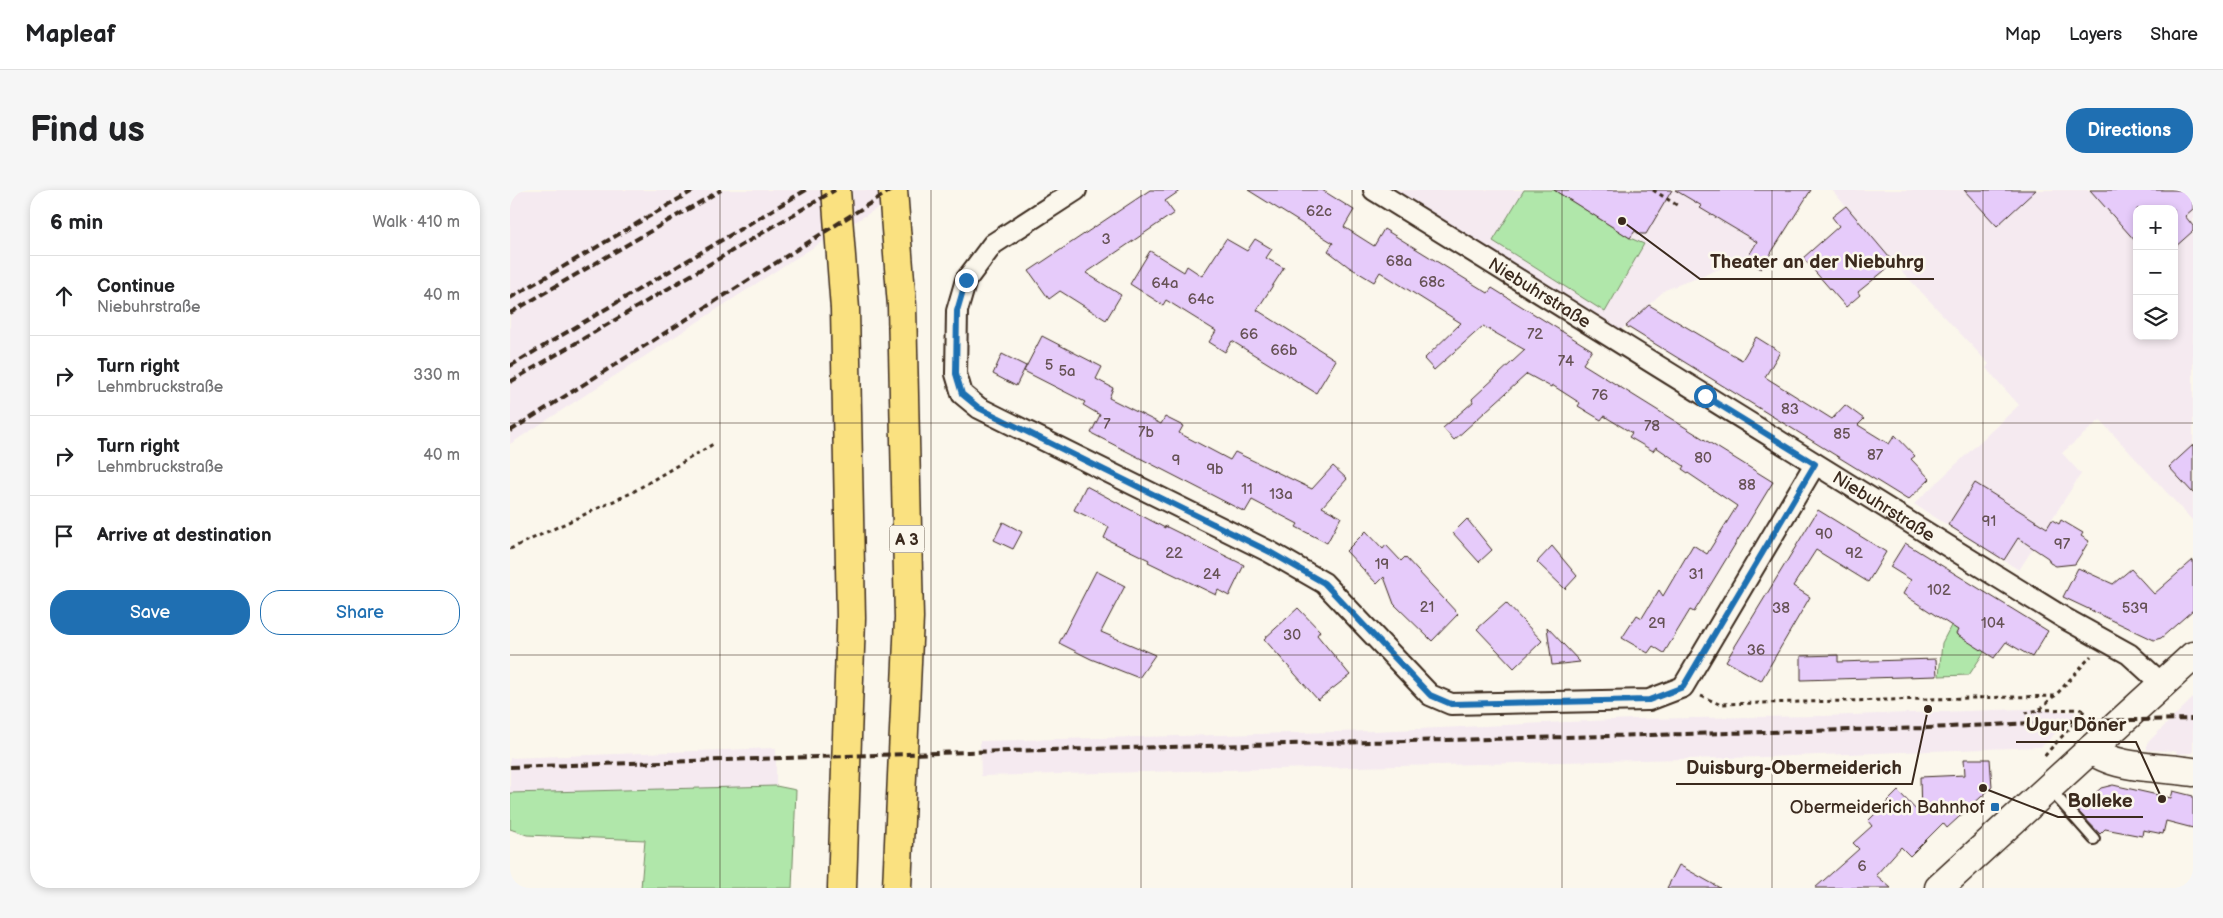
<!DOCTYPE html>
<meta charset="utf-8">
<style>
body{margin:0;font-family:"Balsamiq Sans",sans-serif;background:#f6f6f6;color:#202124}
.controls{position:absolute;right:15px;top:15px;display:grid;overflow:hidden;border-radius:10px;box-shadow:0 2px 8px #0003}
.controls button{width:45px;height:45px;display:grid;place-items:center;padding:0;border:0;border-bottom:1px solid #e0e0e0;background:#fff;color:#202124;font:25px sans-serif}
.stop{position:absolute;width:15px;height:15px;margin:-11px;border:4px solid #1f6fb2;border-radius:50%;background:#fff}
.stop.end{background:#1f6fb2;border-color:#fff;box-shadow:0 1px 5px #0008}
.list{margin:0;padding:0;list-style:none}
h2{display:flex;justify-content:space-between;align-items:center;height:65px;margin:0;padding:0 20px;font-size:21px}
h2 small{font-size:16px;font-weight:400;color:#757577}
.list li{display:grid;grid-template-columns:32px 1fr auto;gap:15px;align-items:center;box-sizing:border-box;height:80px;padding:0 20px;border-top:1px solid #e0e0e0}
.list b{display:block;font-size:19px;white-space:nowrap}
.list p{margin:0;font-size:16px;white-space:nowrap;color:#757577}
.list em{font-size:16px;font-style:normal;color:#757577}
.actions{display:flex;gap:10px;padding:15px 20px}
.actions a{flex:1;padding:11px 0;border:1px solid #1f6fb2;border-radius:20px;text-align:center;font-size:18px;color:#1f6fb2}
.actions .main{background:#1f6fb2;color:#fff}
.icon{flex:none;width:28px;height:28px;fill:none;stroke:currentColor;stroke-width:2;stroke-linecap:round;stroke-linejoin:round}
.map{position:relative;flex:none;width:1683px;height:698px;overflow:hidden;border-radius:20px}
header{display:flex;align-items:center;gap:30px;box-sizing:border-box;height:70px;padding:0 25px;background:#fff;border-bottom:1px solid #e0e0e0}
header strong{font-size:24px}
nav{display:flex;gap:28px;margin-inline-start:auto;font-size:18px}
.intro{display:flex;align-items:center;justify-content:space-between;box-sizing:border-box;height:120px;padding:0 30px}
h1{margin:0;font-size:35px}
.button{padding:12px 22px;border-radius:20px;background:#1f6fb2;color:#fff;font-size:18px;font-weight:700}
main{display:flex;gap:30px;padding:0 30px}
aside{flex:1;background:#fff;border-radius:20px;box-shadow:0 2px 8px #0003}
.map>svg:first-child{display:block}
.built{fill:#f5eaf0;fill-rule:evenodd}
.green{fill:#b0e7aa;stroke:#768864}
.building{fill:#e6cbfa;stroke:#3b2a1e}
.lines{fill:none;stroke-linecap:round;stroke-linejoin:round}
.lane-casing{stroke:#3b2a1e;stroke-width:14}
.street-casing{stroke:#3b2a1e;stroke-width:24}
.secondary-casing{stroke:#3b2a1e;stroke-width:31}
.highway-casing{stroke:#3b2a1e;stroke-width:31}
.path{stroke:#3b2a1e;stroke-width:3;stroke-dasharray:4 4;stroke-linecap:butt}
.lane{stroke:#fbf7ec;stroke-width:10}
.street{stroke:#fbf7ec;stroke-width:20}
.secondary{stroke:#fbf7ec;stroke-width:28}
.highway{stroke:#fae180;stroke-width:28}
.rail{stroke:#3b2a1e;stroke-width:4;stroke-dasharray:8 4;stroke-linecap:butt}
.route{stroke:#1f6fb2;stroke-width:6}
.grid{fill:none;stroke:#3b2a1e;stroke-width:1;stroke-opacity:0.55}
.poi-dot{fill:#1f6fb2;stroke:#fbf7ec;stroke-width:2}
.labels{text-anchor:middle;stroke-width:5;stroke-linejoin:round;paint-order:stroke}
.number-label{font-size:15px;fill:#665255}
.shield{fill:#fbf7ec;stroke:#75685c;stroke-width:1}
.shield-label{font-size:16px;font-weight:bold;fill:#3b2a1e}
.street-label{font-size:18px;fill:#3b2a1e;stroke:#fbf7ec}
.poi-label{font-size:18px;fill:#3b2a1e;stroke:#fbf7ec;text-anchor:end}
.leader{fill:none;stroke:#3b2a1e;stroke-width:2}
.callout-dot{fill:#3b2a1e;stroke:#fbf7ec;stroke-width:2}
.callout-label{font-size:19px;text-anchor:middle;font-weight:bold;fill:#3b2a1e;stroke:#fbf7ec;stroke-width:5;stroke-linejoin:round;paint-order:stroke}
</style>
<header>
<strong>Mapleaf</strong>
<nav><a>Map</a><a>Layers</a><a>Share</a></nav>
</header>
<div class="intro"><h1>Find us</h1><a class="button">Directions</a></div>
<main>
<aside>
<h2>6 min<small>Walk · 410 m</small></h2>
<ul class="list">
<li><svg class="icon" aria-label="ahead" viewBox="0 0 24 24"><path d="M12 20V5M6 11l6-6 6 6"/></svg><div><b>Continue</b><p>Niebuhrstraße</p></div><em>40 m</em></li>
<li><svg class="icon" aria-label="right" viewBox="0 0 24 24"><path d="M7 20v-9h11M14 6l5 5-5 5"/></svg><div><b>Turn right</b><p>Lehmbruckstraße</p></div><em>330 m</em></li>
<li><svg class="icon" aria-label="right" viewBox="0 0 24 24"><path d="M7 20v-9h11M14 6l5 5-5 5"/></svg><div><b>Turn right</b><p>Lehmbruckstraße</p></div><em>40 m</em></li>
<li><svg class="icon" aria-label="arrive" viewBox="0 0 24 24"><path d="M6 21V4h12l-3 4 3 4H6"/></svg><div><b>Arrive at destination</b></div></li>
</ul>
<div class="actions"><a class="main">Save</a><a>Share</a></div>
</aside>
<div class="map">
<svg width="1683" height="698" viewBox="0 0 1683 698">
<rect width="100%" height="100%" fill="#fbf7ec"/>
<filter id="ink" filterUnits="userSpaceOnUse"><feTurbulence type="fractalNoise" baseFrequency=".02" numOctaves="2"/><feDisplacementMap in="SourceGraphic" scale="10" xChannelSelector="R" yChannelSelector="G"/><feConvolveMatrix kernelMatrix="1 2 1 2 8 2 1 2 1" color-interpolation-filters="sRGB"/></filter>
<g filter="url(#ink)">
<g class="built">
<polygon points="0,0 397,0 278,73 0,254"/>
<polygon points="871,0 1279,0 1235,69 1155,100 1109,142"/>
<path d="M1322 0H1683V331L1590 230 1552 263 1571 284 1509 380 1404 314 1509 215 1476 178 1479 174 1384 73ZM1627 19H1664V146H1627Z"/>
<polygon points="1683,508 1683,563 1667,564 1666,561 1637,560 1637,553"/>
<polygon points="1515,519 1568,522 1531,557 1257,567 471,586 470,551 864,541 1123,529 1312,526"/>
<polygon points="266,558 266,596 0,604 0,568"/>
</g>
<g class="green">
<polygon points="1014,0 1044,0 1120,48 1134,54 1095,122 983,51"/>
<polygon points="1462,395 1486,444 1459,485 1429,486 1432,453"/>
<polygon points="266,596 286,600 282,698 131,698 135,650 17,645 0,639 0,603"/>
</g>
<g class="building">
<polygon points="640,0 671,0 655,11 664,23 576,83 611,105 596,130 550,101 539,109 519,81"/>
<polygon points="738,0 812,0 844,20 834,37 864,56 874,39 978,103 982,98 1082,160 1073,174 1263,292 1184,422 1180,420 1154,463 1143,456 1138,463 1112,448 1127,425 1132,428 1149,400 1153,406 1183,355 1197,364 1227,316 1172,279 1174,276 1146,257 1143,261 1119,247 1122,243 1094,226 1091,230 1068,216 1070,213 1042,195 1041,197 1017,184 944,250 933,238 963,212 962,209 1015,160 973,136 924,180 914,169 951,133 870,82 864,92 839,77 818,61 823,53"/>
<polygon points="1044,0 1162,0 1136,44 1129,44 1125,41 1120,48"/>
<polygon points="1165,0 1301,0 1251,79 1236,70 1247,52 1190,18 1192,16"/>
<polygon points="1454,0 1526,0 1487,36"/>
<polygon points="1580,0 1683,0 1683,19 1675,26 1683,36 1683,41 1664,58 1664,19 1627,19 1627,53"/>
<polygon points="1336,16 1384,73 1348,102 1350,105 1336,117 1293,68 1329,36 1322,27"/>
<polygon points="716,49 737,61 745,49 762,59 756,68 774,78 747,120 826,170 806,203 722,151 715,162 699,152 706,141 656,110 653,115 620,94 640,61 674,82 677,76 692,86"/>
<polygon points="1139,115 1232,170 1246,147 1270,162 1255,187 1322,229 1335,215 1354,229 1348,235 1379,254 1385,245 1405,266 1401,269 1420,289 1398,310 1116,136"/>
<polygon points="532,146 592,177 586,189 603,198 599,208 651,234 655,227 673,236 669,243 720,270 725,262 802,299 823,276 837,289 812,317 831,327 817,353 786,337 788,334 742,310 735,322 581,243 590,225 573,215 575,212 514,181"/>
<polygon points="492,164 516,176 506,196 483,184"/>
<polygon points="1683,255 1683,303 1659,277"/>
<polygon points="1465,293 1537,338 1542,330 1549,334 1551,330 1573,343 1571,346 1579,351 1565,374 1546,376 1540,373 1538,368 1508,348 1494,370 1438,335"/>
<polygon points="576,296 655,338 655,336 734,375 719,406 708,400 706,405 638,372 639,370 594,348 599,337 564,320"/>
<polygon points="1308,320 1376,362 1358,392 1306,360 1283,396 1300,407 1251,491 1216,471"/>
<polygon points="957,329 982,360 969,372 943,343"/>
<polygon points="493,332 512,342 503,359 484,350"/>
<polygon points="856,341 873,359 876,355 891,371 895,367 948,424 922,451 884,414 874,387 867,394 836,361"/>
<polygon points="1395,353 1538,441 1522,467 1496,452 1484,468 1446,444 1448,440 1393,404 1401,390 1380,377"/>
<polygon points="1042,356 1067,386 1055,399 1027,372"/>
<polygon points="1683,370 1683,420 1651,448 1644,450 1553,407 1568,378 1603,394 1621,379 1644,404"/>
<polygon points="586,381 615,396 591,442 645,465 629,488 581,469 549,453"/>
<polygon points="996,413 1032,451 1004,478 967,439"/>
<polygon points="788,418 810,441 807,445 840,485 808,510 754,449"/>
<polygon points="1037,437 1070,472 1042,475"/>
<polygon points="1328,465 1328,472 1426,469 1427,486 1291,490 1291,466"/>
<polygon points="1454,569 1480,569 1482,597 1437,638 1433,633 1400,666 1391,657 1366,685 1381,698 1305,698 1349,659 1343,653 1362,636 1358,631 1388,601 1411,625 1410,587 1455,585"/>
<polygon points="1603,595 1661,608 1663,601 1683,606 1683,638 1656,631 1653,644 1633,640 1632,646 1595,639 1590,644 1567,620 1591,598"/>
<polygon points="1169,675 1210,698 1157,698"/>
</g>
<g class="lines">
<g class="lane-casing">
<polyline id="lane" points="1539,598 1584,649"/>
</g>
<g class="street-casing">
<g id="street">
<polyline points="566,0 483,54 456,90 447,121 446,184 452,204 469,218 760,362 814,393 920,505 941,514 1139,510 1173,497 1305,274"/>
<path id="s1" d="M864 0 1554 428 1619 464 1652 494"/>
</g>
</g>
<g class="secondary-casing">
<g id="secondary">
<path d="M1581 559C1603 579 1653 577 1683 582"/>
<polyline points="1429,698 1683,466"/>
</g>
</g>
<g class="highway-casing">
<g id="highway">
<polyline points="326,0 335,119 341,428 332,698"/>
<polyline points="383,0 392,116 399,428 387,698"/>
</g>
</g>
<g class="path">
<polyline points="1143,0 1170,17"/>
<polyline points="0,359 121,303 205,253"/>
<polyline points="1191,506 1209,514 1545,506 1581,466"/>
<path d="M1529 520 1575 519C1564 536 1547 550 1534 567"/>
<polyline points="1515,523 1529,520 1544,506"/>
</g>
<use href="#lane" class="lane"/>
<use href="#street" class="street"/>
<use href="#secondary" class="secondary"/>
<use href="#highway" class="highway"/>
<g class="rail">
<polyline points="0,108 184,0"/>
<polyline points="0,123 211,0"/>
<polyline points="0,176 296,0"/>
<polyline points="0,192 325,0"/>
<polyline points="0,241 381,0"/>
<polyline points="0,577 458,562 1418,538 1567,531 1683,529"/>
</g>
</g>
</g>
<g class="lines" filter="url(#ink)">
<polyline class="route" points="456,90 447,121 446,184 452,204 469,218 760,362 814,393 920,505 941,514 1139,510 1173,497 1305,274 1195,206"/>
</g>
<path class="grid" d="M210 0V698M421 0V698M631 0V698M842 0V698M1052 0V698M1262 0V698M1473 0V698M0 233H1683M0 465H1683"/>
<rect class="poi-dot" x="1480" y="612" width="10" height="10" rx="2.5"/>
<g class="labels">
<g class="number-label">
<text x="809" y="26">62c</text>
<text x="596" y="54">3</text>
<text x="889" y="76">68a</text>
<text x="922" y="97">68c</text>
<text x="655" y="98">64a</text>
<text x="691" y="114">64c</text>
<text x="739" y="149">66</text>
<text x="1025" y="149">72</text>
<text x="774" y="165">66b</text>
<text x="1056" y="176">74</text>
<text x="539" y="180">5</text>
<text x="557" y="186">5a</text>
<text x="1090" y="210">76</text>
<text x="1280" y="224">83</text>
<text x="597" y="239">7</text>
<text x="1142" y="241">78</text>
<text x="636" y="247">7b</text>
<text x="1332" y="249">85</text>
<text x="1365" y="270">87</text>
<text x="1193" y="273">80</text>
<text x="666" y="275">9</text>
<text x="705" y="284">9b</text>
<text x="1237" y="300">88</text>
<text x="737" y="304">11</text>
<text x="771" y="309">13a</text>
<text x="1479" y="336">91</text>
<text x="1314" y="349">90</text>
<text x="1552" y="359">97</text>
<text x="664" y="368">22</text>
<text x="1344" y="368">92</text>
<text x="872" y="379">19</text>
<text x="702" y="389">24</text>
<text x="1186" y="389">31</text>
<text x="1429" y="405">102</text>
<text x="917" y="422">21</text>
<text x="1271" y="423">38</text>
<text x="1625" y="423">539</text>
<text x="1147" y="438">29</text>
<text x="1483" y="438">104</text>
<text x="782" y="450">30</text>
<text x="1246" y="465">36</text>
<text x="1352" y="681">6</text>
</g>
<rect class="shield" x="379.5" y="335.5" width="35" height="27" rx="4"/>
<g class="shield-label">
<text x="397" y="355">A 3</text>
</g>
<g class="street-label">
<text dy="6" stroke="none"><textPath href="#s1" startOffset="195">Niebuhrstraße</textPath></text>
<text dy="6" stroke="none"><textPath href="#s1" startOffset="600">Niebuhrstraße</textPath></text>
</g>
<g class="poi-label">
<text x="1475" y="623">Obermeiderich Bahnhof</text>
</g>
</g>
<path class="leader" d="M1112 31L1190 89H1424M1652 609L1626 552H1506M1418 519L1402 594H1166M1473 598L1548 627H1633"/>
<g class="callout-dot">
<circle cx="1112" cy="31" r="5"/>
<circle cx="1652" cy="609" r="5"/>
<circle cx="1418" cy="519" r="5"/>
<circle cx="1473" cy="598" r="5"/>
</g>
<g class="callout-label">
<text x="1307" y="78">Theater an der Niebuhrg</text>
<text x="1566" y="541">Ugur Döner</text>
<text x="1284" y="584">Duisburg-Obermeiderich</text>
<text x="1590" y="617">Bolleke</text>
</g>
</svg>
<div class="controls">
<button>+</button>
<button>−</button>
<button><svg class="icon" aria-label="layers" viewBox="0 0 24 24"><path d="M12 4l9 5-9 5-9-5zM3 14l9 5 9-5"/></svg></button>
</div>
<div class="stop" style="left:1195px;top:206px"></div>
<div class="stop end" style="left:456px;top:90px"></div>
</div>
</main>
